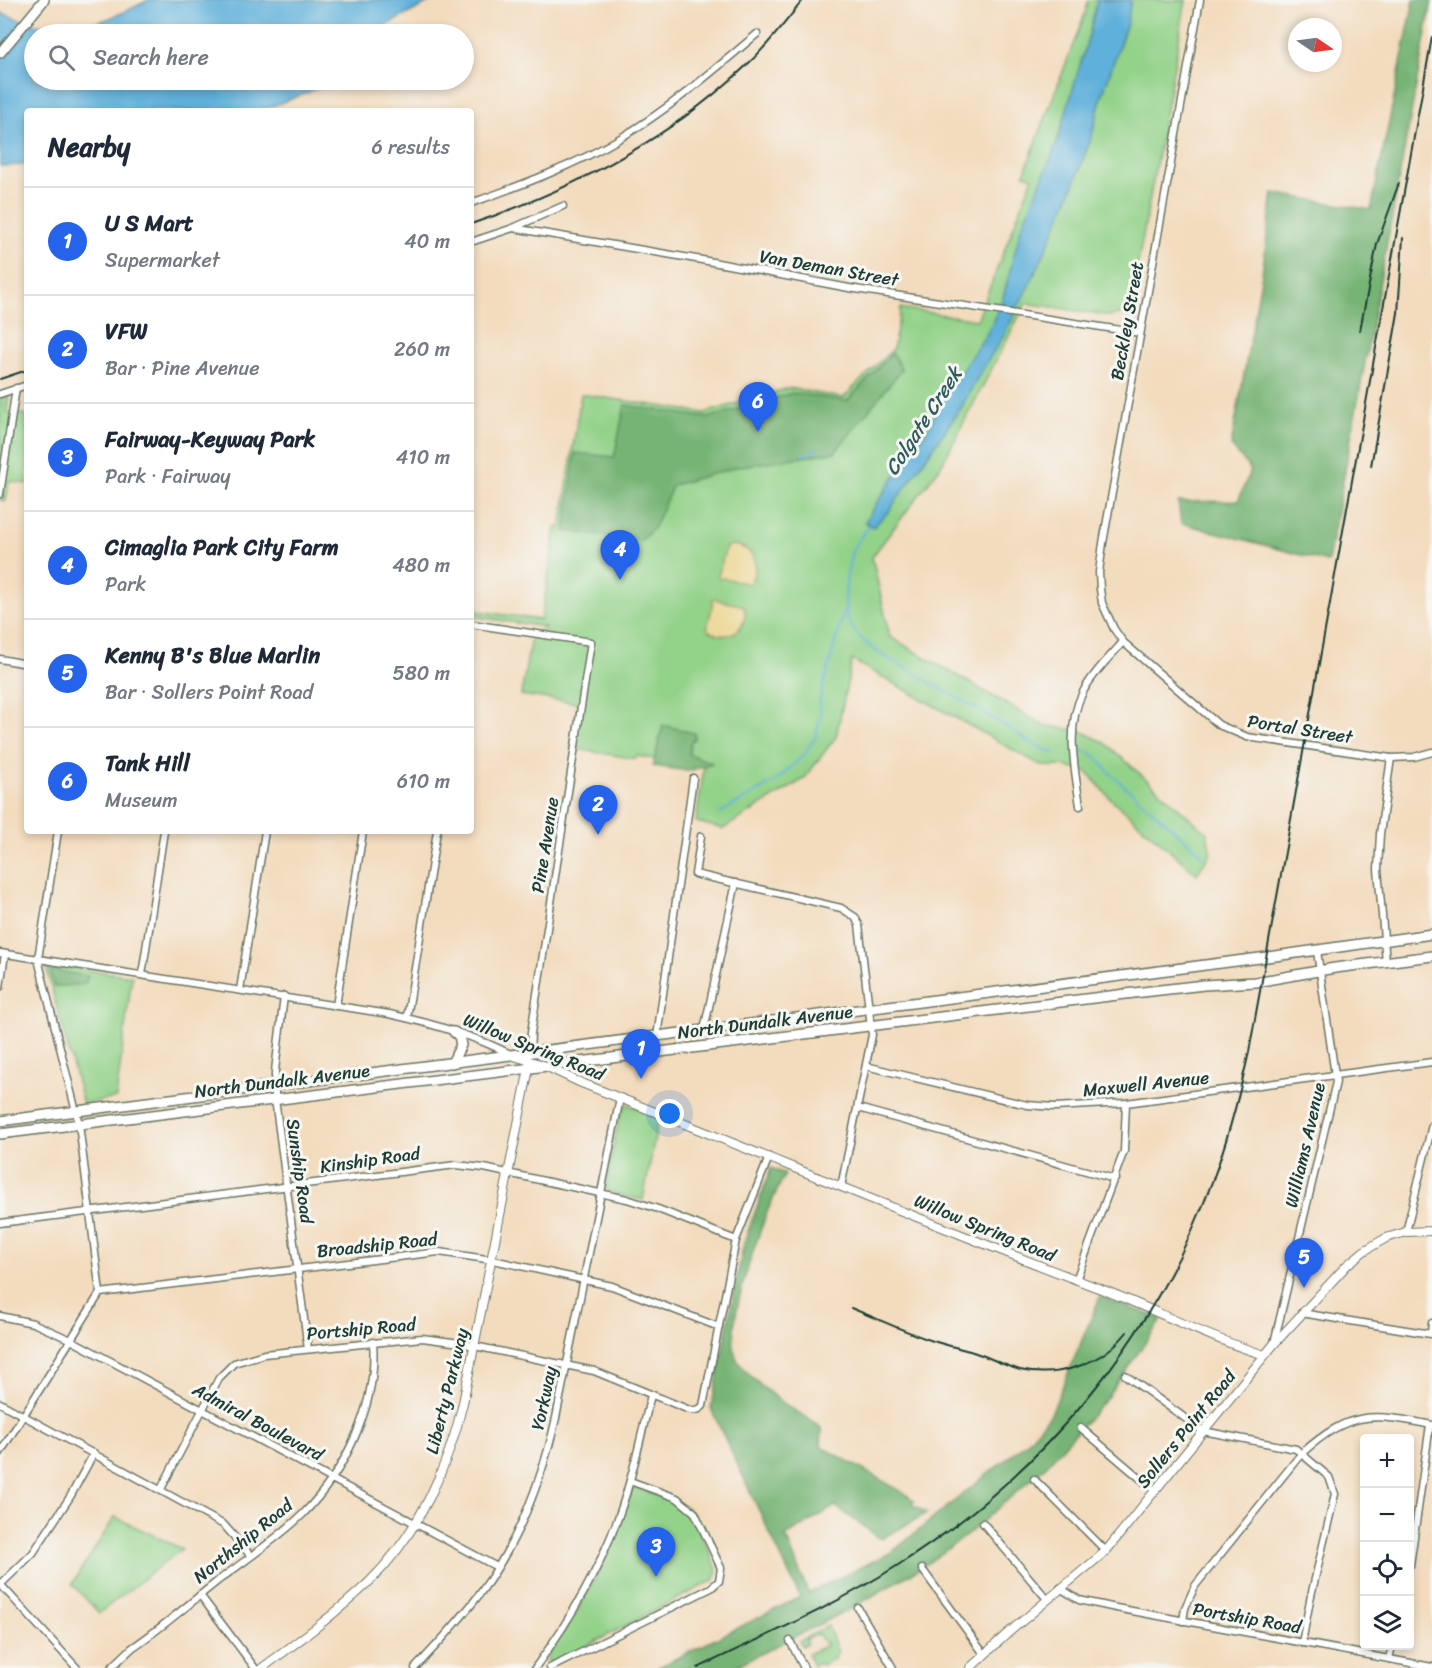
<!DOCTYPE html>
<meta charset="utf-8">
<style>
body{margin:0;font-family:Sriracha,sans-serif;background:#f2f2f3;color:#1f2937}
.controls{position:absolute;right:18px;bottom:18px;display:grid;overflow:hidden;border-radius:6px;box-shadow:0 3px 9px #0003}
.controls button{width:54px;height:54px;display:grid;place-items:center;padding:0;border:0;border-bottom:2px solid #e0e1e3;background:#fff;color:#1f2937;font:30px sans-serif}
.compass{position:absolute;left:1288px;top:18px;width:54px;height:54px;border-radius:50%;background:#fff;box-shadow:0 3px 9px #0003;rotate:103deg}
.you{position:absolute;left:670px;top:1114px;width:21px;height:21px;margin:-15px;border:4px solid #fff;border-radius:50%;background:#1a73e8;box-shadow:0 0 0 9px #1a73e833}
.badge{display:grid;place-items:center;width:39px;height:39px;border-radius:50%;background:#2563eb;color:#fff;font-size:20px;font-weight:700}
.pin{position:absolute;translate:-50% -50px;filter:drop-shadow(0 2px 3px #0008)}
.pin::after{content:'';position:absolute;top:32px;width:21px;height:18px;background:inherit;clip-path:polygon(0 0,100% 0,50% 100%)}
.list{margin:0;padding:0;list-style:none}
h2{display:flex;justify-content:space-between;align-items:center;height:78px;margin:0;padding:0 24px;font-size:26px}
h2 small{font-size:20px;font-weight:400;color:#747a83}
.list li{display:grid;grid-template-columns:39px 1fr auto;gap:18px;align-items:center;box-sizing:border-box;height:108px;padding:0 24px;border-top:2px solid #e0e1e3}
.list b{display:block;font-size:22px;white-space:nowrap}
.list p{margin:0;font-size:20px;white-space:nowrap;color:#747a83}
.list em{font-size:20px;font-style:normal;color:#747a83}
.icon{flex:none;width:33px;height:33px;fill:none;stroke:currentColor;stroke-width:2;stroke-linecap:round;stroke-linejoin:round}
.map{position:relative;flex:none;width:1432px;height:1668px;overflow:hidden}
.search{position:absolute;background:#fff;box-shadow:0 3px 9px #0003;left:24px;top:24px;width:450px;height:66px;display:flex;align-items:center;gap:15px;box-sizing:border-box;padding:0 21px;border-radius:33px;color:#747a83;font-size:22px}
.panel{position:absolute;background:#fff;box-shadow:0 3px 9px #0003;left:24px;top:108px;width:450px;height:726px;border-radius:6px}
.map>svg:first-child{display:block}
.green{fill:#93d289;stroke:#59885e;stroke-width:1.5}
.forest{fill:#76b475;stroke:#4a7854;stroke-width:1.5}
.sand{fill:#eeda9e;stroke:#868c69;stroke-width:1.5}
.water{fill:#5fb0da;stroke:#3f7687;stroke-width:1.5}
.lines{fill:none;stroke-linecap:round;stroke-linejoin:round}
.stream{stroke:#5fb0da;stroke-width:2}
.minor-casing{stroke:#697464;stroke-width:9}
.tertiary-casing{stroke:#697464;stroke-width:10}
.primary-casing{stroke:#697464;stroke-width:12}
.minor{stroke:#fff;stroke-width:6}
.tertiary{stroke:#fff;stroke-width:8}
.primary{stroke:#fff;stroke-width:9}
.rail{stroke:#1f3d34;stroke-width:2}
.labels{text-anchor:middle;stroke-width:6;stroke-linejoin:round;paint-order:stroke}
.street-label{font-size:18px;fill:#1f3d34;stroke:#f6f6f2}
.water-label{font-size:20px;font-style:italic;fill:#2f5a5e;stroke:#f6f6f2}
</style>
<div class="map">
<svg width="1432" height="1668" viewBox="0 0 1432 1668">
<rect width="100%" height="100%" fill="#f6f6f2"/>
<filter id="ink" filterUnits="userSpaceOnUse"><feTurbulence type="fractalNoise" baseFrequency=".0167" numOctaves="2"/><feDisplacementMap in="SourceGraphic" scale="12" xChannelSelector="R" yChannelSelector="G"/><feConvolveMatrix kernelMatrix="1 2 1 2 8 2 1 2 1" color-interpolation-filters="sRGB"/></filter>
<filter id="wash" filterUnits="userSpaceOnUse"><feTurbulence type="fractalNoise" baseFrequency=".008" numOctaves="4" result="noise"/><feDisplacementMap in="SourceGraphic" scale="24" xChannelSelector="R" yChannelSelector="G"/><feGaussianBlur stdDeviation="1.35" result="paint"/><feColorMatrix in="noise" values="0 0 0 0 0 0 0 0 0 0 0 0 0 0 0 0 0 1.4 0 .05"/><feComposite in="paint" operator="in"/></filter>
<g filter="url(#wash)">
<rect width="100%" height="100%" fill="#f3dbbd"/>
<g class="green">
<polygon points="1088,0 1186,0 1131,302 1123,313 1111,316 1026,303 941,466 872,557 890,637 1043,725 1081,731 1104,742 1207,833 1211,853 1197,874 1110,798 1087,772 1062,766 1042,766 852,660 836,737 804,779 723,829 696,822 704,767 637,756 636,759 571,748 578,703 521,695 531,637 545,627 471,616 471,610 541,620 556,527 561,527 581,394 705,413 789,388 843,398 893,349 901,308 977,320 1033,177 1024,174 1086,11"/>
<polygon points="9,395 7,412 27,415 27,484 9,481 6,501 0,500 0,398"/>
<polygon points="45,964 132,976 116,1098 83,1104"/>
<path d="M627 1104 659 1116 643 1200 611 1193 606 1188C609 1171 616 1114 627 1104Z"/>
<polygon points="633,1488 638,1488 685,1506 692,1514 717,1569 714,1580 558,1661 549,1662 547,1660 549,1652 576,1613 603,1564"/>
<polygon points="115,1517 182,1549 99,1613 72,1584"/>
<polygon points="828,1626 838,1652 834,1655 836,1658 821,1665 819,1663 813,1666 808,1654 827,1645 826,1642 824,1643 819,1634 805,1640 807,1644 802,1646 799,1641"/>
</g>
<g class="forest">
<polygon points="1414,0 1432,0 1328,562 1181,523 1178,502 1238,501 1251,470 1231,446 1262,274 1273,193 1371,210"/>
<polygon points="892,353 902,369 835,452 741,466 673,485 654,527 641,541 565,531 575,453 614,457 625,405 708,418 792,393 847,401"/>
<polygon points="663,725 694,733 695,737 690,744 689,754 712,763 689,771 653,766"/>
<polygon points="50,970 88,976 85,984 54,987"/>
<path d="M771 1168 785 1174C779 1188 771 1201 766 1215 755 1245 719 1339 740 1364 752 1380 772 1395 788 1406 800 1414 812 1419 822 1429L821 1446 906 1494 914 1501 912 1505 927 1513 881 1539 835 1506 786 1536 808 1593 892 1552 1027 1442 1051 1414 1100 1297 1162 1319 1106 1399 1043 1469 966 1536 922 1567 850 1609 732 1668H657L800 1597 711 1409 744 1243Z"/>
</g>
<g class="sand">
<path d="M733 545C754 547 762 567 749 584L724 578 720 579 718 577 726 547Z"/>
<path d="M715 598 718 600 744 606C750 630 726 644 707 629L713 603 712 600Z"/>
</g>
<g class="water">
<path d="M148 0H434L370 34H34V80H340L260 111H27V165L0 166V12C59 38 93 30 148 0Z"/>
<polygon points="1097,0 1131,0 1127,23 1101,99 1092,135 1075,182 1042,259 1004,335 979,375 961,408 889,511 873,527 865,522 872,510 928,428 945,395 988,332 1003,298 1021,228 1056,146 1089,35"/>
</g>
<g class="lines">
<g class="stream">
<polyline points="802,455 818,450"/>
<path d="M870 526C852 545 851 551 847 577 841 614 847 631 879 653L993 718 1034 745 1055 753"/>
<polyline points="1083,750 1096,757 1111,774 1203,855"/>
<polyline points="720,813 777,780 804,755 815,738 821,714 819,706 822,690 844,611"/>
</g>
</g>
</g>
<g filter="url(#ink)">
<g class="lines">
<g class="minor-casing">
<g id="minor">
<polyline points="1200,0 1103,543 1099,572 1100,589 1102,603 1114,629 1123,642 1219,725 1247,737 1391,758 1414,757 1432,752"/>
<path d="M471 203C522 185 576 165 622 137 671 108 714 70 757 34"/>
<polyline points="513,228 702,260 849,288 1140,333"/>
<polyline points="471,242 513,228 563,206"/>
<polyline points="0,394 27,385"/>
<polyline points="0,494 16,388"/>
<polyline points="471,624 591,642 531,1033 530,1053"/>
<polyline points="0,659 27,664"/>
<path d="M1080 806C1075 770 1065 726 1083 692 1093 673 1109 658 1123 642"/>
<polyline points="58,831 38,959 79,1124 100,1293"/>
<polyline points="701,836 695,874 841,908 855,917 859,925 872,1035 841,1187"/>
<path d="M0 953 389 1014C430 1023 473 1035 510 1054"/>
<polyline points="1386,962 1378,869 1380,834 1391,758"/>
<polyline points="142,975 164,831"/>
<polyline points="0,987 5,954"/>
<polyline points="240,990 265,831"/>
<polyline points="284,996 275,1071 275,1099 308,1349"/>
<polyline points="336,1006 363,831"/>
<polyline points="407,1018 437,831"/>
<polyline points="704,1030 736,883"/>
<polyline points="657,1037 693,778"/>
<polyline points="866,1066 1027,1105 1055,1107 1126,1103 1432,1062"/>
<polyline points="858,1108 1115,1179"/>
<polyline points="0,1223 456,1165 484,1168 627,1199 658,1209 736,1240"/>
<polyline points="1406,1232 1432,1125"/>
<polyline points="1076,1280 1124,1151 1126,1103"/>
<polyline points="100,1293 439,1252 493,1260 612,1286 719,1327"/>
<polyline points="1301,1313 1431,1334 1432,1323"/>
<polyline points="0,1316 33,1323 71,1340 497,1567"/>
<polyline points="1274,1343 1336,1082 1317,951"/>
<polyline points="1125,1375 1203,1431 1296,1449 1329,1477 1335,1494 1310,1600 1302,1643"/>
<polyline points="0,1403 224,1525 251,1556"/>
<polyline points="1081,1428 1155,1491"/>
<polyline points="0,1453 100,1293"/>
<polyline points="1034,1479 1106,1551"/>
<path d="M161 1489 219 1378 234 1363 264 1354 422 1338 460 1343 594 1371 687 1409C694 1411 698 1411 703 1406L736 1240 769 1157"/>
<polyline points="983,1523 1047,1599"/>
<polyline points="1410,1565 1430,1425"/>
<polyline points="922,1569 984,1654"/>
<polyline points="0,1584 77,1668"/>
<polyline points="0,1585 33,1553 70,1497 94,1453"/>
<polyline points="1060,1588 1079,1600 1116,1608 1432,1667"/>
<polyline points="200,1595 255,1668"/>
<polyline points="858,1608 893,1668"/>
<path d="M1183 1621 1185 1608 1195 1586 1301 1454C1350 1410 1371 1413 1432 1425"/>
<polyline points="790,1641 804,1668"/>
<polyline points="1389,1659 1392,1646"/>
<path d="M111 1668 132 1648C163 1627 190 1603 219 1580 247 1559 277 1539 302 1515 345 1472 378 1404 373 1342"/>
<path d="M415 1668C437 1645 459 1621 479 1595 517 1544 542 1480 556 1418L620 1098"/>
<path d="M535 1668C576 1612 612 1548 630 1480 638 1452 644 1423 651 1395"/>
<polyline points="550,1668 711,1588 719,1581 721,1568 695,1513 677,1498 630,1481"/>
</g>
</g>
<g class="tertiary-casing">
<g id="tertiary">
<path d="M514 1056 543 1065 579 1082C753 1150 926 1223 1101 1289 1156 1310 1208 1338 1265 1355"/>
<path d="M262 1668C299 1641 337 1613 370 1581 418 1534 448 1468 463 1403L530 1063"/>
<polyline points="970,1668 1008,1633 1106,1551 1274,1344 1347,1265 1364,1251 1386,1238 1406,1232 1432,1231"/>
</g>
</g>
<g class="primary-casing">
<g id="primary">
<polyline points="0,53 44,0"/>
<polyline points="452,1063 461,1045 459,1036 454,1032"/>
<polyline points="0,1121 1275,956 1432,934"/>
<polyline points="0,1134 1134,993 1204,985 1256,982 1335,968 1432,956"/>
</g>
</g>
<use href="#minor" class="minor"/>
<use href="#tertiary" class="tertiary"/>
<use href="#primary" class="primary"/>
<g class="rail">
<path d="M471 224C574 189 675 136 753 59 771 41 787 20 803 0"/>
<polyline points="1360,330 1377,244 1399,183"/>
<polyline points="0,379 27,370"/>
<polyline points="1371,466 1398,313 1403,238"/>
<path d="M851 1308C878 1319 905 1332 933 1341 946 1345 959 1348 973 1352 989 1357 1003 1365 1020 1370 1059 1379 1103 1363 1127 1332"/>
<path d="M698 1668C764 1636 833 1607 895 1567 1038 1478 1153 1341 1212 1182 1228 1140 1239 1096 1249 1052L1432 37"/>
</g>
</g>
</g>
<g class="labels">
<g class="street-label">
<text transform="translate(829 268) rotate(10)" y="6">Van Deman Street</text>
<text transform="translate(1127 321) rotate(-80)" y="6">Beckley Street</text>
<text transform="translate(1300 729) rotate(9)" y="6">Portal Street</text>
<text transform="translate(545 845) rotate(-81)" y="6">Pine Avenue</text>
<text transform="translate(765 1022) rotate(-7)" y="6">North Dundalk Avenue</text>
<text transform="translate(534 1047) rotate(22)" y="6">Willow Spring Road</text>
<text transform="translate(282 1081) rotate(-7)" y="6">North Dundalk Avenue</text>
<text transform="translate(1146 1084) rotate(-6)" y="6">Maxwell Avenue</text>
<text transform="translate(1305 1145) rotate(-77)" y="6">Williams Avenue</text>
<text transform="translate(370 1160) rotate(-8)" y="6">Kinship Road</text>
<text transform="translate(300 1171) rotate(82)" y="6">Sunship Road</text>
<text transform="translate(985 1228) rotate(22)" y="6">Willow Spring Road</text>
<text transform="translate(377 1245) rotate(-6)" y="6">Broadship Road</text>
<text transform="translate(361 1329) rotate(-5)" y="6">Portship Road</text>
<text transform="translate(447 1391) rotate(-76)" y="6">Liberty Parkway</text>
<text transform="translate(544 1398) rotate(-78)" y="6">Yorkway</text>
<text transform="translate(258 1422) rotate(28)" y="6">Admiral Boulevard</text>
<text transform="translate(1186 1429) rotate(-51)" y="6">Sollers Point Road</text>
<text transform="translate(243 1541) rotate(-39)" y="6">Northship Road</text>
<text transform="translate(1247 1618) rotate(10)" y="6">Portship Road</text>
</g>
<g class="water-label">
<text transform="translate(923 421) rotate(-57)" y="7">Colgate Creek</text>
</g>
</g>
</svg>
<div class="controls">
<button>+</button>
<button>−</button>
<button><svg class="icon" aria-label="locate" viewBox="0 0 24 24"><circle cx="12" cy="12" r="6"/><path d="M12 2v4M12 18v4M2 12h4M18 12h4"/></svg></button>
<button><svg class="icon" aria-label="layers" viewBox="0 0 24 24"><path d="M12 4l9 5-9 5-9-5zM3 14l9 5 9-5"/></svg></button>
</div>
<svg class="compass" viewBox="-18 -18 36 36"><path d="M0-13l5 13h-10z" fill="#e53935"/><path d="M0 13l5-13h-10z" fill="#747a83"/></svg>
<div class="you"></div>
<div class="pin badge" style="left:641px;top:1079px">1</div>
<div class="pin badge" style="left:598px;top:835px">2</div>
<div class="pin badge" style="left:656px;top:1577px">3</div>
<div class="pin badge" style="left:620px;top:580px">4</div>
<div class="pin badge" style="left:1304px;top:1288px">5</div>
<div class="pin badge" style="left:758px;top:432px">6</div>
<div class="search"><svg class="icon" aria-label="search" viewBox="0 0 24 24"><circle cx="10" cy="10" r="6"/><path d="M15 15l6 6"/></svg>Search here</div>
<section class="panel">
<h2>Nearby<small>6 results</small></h2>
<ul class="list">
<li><span class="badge">1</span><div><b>U S Mart</b><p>Supermarket</p></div><em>40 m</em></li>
<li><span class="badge">2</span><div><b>VFW</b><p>Bar · Pine Avenue</p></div><em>260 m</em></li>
<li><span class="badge">3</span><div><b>Fairway-Keyway Park</b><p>Park · Fairway</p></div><em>410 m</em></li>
<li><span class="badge">4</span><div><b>Cimaglia Park City Farm</b><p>Park</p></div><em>480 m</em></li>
<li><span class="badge">5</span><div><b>Kenny B's Blue Marlin</b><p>Bar · Sollers Point Road</p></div><em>580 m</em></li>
<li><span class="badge">6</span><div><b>Tank Hill</b><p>Museum</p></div><em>610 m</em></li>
</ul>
</section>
</div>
